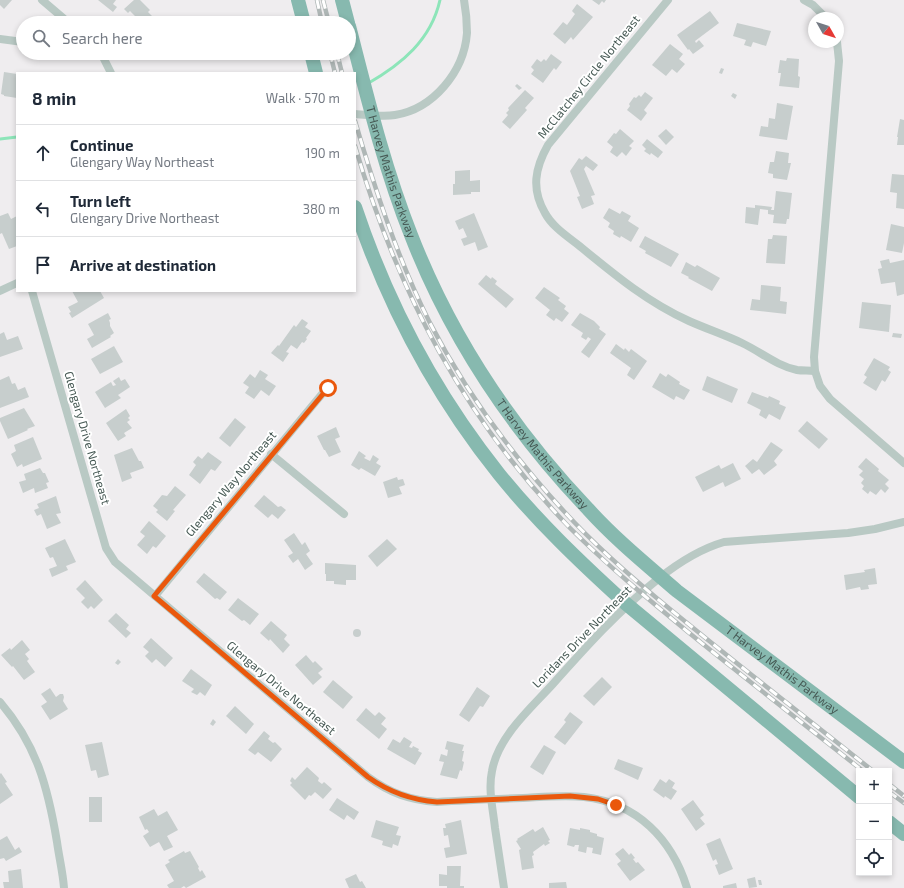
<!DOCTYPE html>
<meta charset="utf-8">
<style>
body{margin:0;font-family:"Exo 2",sans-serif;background:#f2f2f3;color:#1f2937}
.controls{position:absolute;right:12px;bottom:12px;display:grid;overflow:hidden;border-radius:0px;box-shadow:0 2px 6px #0003}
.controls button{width:36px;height:36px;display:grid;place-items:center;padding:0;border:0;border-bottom:1px solid #e0e1e3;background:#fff;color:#1f2937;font:20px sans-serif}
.compass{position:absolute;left:808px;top:12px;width:36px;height:36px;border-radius:50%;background:#fff;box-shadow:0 2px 6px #0003;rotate:129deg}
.stop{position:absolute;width:12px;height:12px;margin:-9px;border:3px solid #ea580c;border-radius:50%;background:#fff}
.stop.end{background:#ea580c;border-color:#fff;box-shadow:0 1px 4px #0008}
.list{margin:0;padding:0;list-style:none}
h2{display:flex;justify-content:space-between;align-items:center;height:52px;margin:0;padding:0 16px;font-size:17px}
h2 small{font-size:13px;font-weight:400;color:#747a83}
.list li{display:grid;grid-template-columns:26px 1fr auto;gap:12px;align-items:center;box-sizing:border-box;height:56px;padding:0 16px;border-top:1px solid #e0e1e3}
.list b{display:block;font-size:15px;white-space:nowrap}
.list p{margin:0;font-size:13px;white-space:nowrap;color:#747a83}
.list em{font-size:13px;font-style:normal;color:#747a83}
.icon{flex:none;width:22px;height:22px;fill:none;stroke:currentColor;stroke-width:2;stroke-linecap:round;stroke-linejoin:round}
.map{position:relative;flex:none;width:904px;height:888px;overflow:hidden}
.search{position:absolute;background:#fff;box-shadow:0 2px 6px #0003;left:16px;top:16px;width:340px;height:44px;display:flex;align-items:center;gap:10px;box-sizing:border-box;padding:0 14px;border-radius:22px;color:#747a83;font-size:15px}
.panel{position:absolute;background:#fff;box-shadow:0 2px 6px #0003;left:16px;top:72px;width:340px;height:220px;border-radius:0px}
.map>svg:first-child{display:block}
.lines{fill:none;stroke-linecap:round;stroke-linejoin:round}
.stream{stroke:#8de5b9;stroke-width:3}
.building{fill:#c7cecd}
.minor{stroke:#b9c9c4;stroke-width:8}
.motorway{stroke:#87b9af;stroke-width:14}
.rail-casing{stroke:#afb7b6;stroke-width:4.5}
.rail{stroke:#fff;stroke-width:3;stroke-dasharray:9;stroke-linecap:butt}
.route{stroke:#ea580c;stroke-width:5}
.labels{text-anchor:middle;stroke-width:4;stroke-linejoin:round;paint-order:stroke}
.street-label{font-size:12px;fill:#465954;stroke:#fff}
</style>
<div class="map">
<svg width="904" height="888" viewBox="0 0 904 888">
<rect width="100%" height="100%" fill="#efedef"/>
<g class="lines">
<g class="stream">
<path d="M367 84C402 64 431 40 440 0"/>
<polyline points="0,139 17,137"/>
</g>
</g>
<g class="building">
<polygon points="0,0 12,0 4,9 0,5"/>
<polygon points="98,0 116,0 113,4 117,7 113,12"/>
<polygon points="134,0 140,0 150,10 148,12 154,18 155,16 160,20 157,23 142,23 130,11 128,13 124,9"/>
<polygon points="592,0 606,0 604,3 602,1 599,5"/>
<polygon points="577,4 593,17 573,40 571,37 565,44 553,34 563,22 567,25 575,14 572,11"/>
<polygon points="710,11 719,23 695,41 696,43 699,40 704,46 693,54 689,49 688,50 677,35"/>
<polygon points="737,23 771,31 766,46 753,42 751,47 744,45 746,40 733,36"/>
<polygon points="670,44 683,54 679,59 685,64 677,73 672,69 666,76 652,65"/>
<polygon points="551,54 562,62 556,70 554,68 543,83 531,74 534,70 531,67 537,59 541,62 544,59 546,61"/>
<polygon points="787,58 799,59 798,76 800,77 799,88 779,86 781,73 778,73 780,60 786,61"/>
<polygon points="721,68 724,69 722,74 719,73"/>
<polygon points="4,72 17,74 17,98 4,96 4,95 1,94"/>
<polygon points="517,84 522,88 519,90 515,86"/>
<polygon points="525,90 534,98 525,108 527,110 510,129 502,122 508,115 506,113 509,110 508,108"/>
<polygon points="645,92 653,98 644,110 647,113 641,121 627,110 630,106 629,104 634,97 636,98 639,95 641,97"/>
<polygon points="733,93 737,95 735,99 731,96"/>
<polygon points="777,103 793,106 787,140 759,136 761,126 768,127 769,118 775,119"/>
<polygon points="900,119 904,120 904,145 897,145 898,137 897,137"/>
<polygon points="620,129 634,141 629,146 632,148 626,156 622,152 617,157 610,152 613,147 607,142 614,133 616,134"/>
<polygon points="666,129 674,137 666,145 658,136"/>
<polygon points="647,139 663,152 658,158 651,153 650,155 644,151 646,149 642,145"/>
<polygon points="776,151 789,153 788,163 791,163 787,180 773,178 773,174 768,173 770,162 774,162"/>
<polygon points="586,156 598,165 593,171 586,166 584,169 595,195 591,196 594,204 582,209 577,197 580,196 570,171 579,158 582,160"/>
<polygon points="470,170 470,181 480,180 480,192 471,192 471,194 453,195 453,184 455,184 455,171"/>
<polygon points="892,174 904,175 904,209 896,208 897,193 890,192"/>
<polygon points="776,191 792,193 789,219 787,219 786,224 773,223 774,215 768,214 768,210 760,209 758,225 745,223 746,207 755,208 755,205 772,207 771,210 774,210"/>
<polygon points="609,208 620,214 622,211 631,216 628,221 639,228 631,242 621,236 620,238 613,234 614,231 608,227 610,223 603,218"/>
<polygon points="8,213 11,219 17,216 17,246 9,249 2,233 0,234 0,216"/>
<polygon points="474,213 488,247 478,251 475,242 464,246 461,239 467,237 463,228 459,230 455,221"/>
<polygon points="891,224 904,227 904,243 902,253 886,250"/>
<polygon points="773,235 787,236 785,264 766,263 768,239 772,239"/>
<polygon points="645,236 679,254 671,267 645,253 646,251 639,247"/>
<polygon points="889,259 890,263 904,260 904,294 897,296 895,282 881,284 878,269 882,268 880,261"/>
<polygon points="686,262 695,267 697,265 720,278 712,291 688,278 689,277 681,273"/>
<polygon points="486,275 491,279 492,277 497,281 495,284 514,299 506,308 478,284"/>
<polygon points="761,285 781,287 780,301 787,302 786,314 750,310 752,299 760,300"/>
<polygon points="544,287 560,298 558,300 566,306 564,309 569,313 562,322 556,318 554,321 546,315 550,310 535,298"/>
<polygon points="72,291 100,291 104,298 72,318 69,313 71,312 68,307 78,302"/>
<polygon points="862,302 891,305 889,332 859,328"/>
<polygon points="108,313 111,319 109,320 110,323 110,326 114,333 110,336 111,337 92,348 87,339 94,335 88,324"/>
<polygon points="580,313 594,321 600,327 599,329 606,334 589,358 581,352 591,339 588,337 586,340 581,337 583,333 571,325"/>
<polygon points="302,319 308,323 305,327 311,331 306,338 307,339 304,343 302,342 297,349 291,345 286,352 289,353 283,362 271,353 278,345 279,346 294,325 296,327"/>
<polygon points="4,332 7,340 18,336 23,349 0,357 0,334"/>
<polygon points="893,333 902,334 901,338 892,337"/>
<polygon points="616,344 624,350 625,348 629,352 631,349 647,361 634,380 627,375 631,368 610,353"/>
<polygon points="114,346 123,362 100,374 91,359"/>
<polygon points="874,358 890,367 888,370 891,372 885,382 882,380 876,391 863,383 867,377 864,375"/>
<polygon points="260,370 268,375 265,379 276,386 269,396 261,390 254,399 245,393 249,387 243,383 250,374 255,378"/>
<polygon points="660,373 666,377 668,374 680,382 679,384 690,390 684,400 676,396 674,400 652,387"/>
<polygon points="9,376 12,384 15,383 18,390 25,387 29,397 0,408 0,380"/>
<polygon points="707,376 738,389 732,403 702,390"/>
<polygon points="119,377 121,381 125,379 130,387 118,395 121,398 105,408 95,392 111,382 113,386 116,385 113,381"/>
<polygon points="752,392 768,398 769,396 780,401 779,404 786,407 780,420 769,414 766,419 759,415 761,410 747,403"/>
<polygon points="24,408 35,426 27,429 28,430 8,439 0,421 0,418"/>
<polygon points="126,409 130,416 128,418 130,420 127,422 132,428 124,433 126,436 118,441 106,423"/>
<polygon points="235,418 246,427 230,447 219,438"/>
<polygon points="807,421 828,439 819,449 798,431"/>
<polygon points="336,427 340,437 335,439 341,452 329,457 325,450 324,450 317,436"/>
<polygon points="33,437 42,459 23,467 22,464 17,467 11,454 16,451 14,445"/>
<polygon points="771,442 783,450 774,461 777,465 764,475 759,469 752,474 745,466 753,459 757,462"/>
<polygon points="132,448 139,461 141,461 144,468 130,473 132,478 122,482 114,455"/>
<polygon points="359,451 366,456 364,458 370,461 373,455 379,459 376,463 381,466 375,476 361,468 359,470 351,465"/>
<polygon points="208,452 222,462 215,471 211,469 200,484 189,475 196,465 193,462 198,456 202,459"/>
<polygon points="866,458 879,469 878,471 889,480 885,484 889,488 885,493 881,489 876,495 870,491 868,494 862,489 864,486 861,483 864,479 859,475 863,471 858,467"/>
<polygon points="733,463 741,479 725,487 723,482 703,492 695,477 719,465 721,469"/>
<polygon points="40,468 43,473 45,473 49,482 46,483 48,488 35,493 34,488 23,493 19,482 26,480 24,474"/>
<polygon points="397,477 398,480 403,479 405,485 399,487 402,494 388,498 383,482"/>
<polygon points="175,486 186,495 173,510 175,511 167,521 156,512 158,510 153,506 162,495 167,496"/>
<polygon points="264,495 278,507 281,506 286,510 278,519 272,514 268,518 254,506"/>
<polygon points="56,496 61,513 56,514 61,523 47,529 41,514 37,516 34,510 39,508 37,504"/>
<polygon points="149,521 166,536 156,548 153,546 147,554 137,545 145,536 140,532"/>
<polygon points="294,533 302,545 305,542 310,551 306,554 313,564 305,570 298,559 293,563 288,556 293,553 284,540"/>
<polygon points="65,539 76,562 66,566 68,570 52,577 49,569 57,566 53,557 50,558 45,548"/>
<polygon points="387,539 397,549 377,567 368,556"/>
<polygon points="325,563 356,565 356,580 346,580 346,585 334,584 334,581 326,581 326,574 325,574"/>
<polygon points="875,568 877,584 868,585 869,589 861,590 860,587 846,590 844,575 865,572 864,570"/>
<polygon points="204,573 227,592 220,600 217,598 215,599 196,582"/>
<polygon points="85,580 103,600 94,609 91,606 88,609 81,602 85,598 76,589"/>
<polygon points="238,598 259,614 250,625 244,620 242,621 228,610"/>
<polygon points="116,613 129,625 126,629 131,633 126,638 108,621"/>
<polygon points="271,621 287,635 284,639 290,645 283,653 270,639 269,641 260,633"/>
<circle cx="357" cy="633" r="4"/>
<polygon points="151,638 173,658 165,667 156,659 152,663 145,656 149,652 143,647"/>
<polygon points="22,640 30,650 25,654 29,659 27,661 35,672 24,680 13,666 12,667 1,655 10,648 11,650"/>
<polygon points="306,655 313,663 315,661 323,669 318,673 322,677 313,685 295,665"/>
<polygon points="118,659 121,662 118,665 115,663"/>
<polygon points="191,669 212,685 205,696 200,692 197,695 191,692 194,689 182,681"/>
<polygon points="602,677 612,687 594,706 583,696"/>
<polygon points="333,680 353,697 343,709 323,692"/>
<polygon points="477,687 490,696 483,707 480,706 469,722 459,715"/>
<polygon points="50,688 56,697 60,694 63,694 64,697 63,701 68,709 50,720 41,706 47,702 41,694"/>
<polygon points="235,706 254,724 246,734 226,716"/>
<polygon points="366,708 375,716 379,712 386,718 381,724 387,729 379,739 356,720"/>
<polygon points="570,712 583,722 565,745 554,737 566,722 564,720"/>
<polygon points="213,719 216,722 213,726 210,724"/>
<polygon points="264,731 270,736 268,739 273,743 275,742 282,749 271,762 258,752 255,755 248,750"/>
<polygon points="404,737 412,742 409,747 412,748 413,746 419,749 418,751 422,753 415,765 387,749 393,739 400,743"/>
<polygon points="447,741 464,745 462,751 464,751 462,761 464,762 462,771 460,770 457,779 440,775 444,762 439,761 441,754 447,756 448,750 445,749"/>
<polygon points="102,742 109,775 98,778 96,770 91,771 85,745"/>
<polygon points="544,745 556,752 543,775 530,767"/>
<polygon points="618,759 643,768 638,780 614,769"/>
<polygon points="307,767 319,778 318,781 322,784 324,782 332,789 323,799 315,792 311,796 309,795 305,800 290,785 292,783 290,781 292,777 295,780"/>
<polygon points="1,773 7,782 5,783 13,795 0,804 0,774"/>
<polygon points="660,779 666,783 669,779 675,783 672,788 677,791 671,800 665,796 664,798 653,790"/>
<rect x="89" y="797" width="13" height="25"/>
<polygon points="337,798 359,812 354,820 347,815 344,820 329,810"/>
<polygon points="693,800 704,815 700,818 705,824 696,831 681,809"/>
<polygon points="154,809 158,816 167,811 178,830 167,836 173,847 164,851 159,842 150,847 143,836 149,832 147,829 145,830 139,817"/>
<polygon points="376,820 399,827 396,835 401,836 398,846 393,844 392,848 382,845 383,841 371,837"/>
<polygon points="461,820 467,854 446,858 444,848 450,847 448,835 444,836 443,828 446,828 445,824"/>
<polygon points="543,827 550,840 548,841 550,843 545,846 544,844 533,852 534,855 532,856 534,868 522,870 519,850 521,849 516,841 518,840 517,839 533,829 535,832"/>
<polygon points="570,828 580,830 580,828 590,830 590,832 597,834 597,836 604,838 601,855 592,853 593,848 587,847 586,853 578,851 579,845 575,845 574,847 567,845"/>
<polygon points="7,836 15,850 19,847 22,852 6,861 4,858 0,859 0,840"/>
<polygon points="720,838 733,869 719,875 715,865 718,864 716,859 713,861 706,844"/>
<polygon points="623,848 629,855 631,853 635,858 633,859 636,863 638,862 645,870 630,881 617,864 621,861 615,854"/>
<polygon points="184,851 185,853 190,851 199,867 198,868 200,872 202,870 206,877 186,888 184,886 181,888 169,888 167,885 174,881 165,865 170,862 168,860"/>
<polygon points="447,866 461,866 460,886 464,886 464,888 447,888 447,886 439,886 439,874 447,875"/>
<polygon points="21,869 23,888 4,888 3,882 9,882 8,871"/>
<polygon points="356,874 360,882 362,881 366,888 349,888 345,879"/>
<polygon points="755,877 757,887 749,888 747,879"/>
<polygon points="758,880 761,880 762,885 759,885"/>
<polygon points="566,882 567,888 549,888 549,883"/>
<polygon points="736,883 737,888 723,888 723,886"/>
</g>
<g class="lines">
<g class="minor">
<polyline points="42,0 69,23"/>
<path d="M668 0 548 145C535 168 531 189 545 213 553 228 570 238 582 248 616 276 649 303 689 321 707 329 725 335 742 343 761 352 777 366 797 370 803 371 809 370 815 371L814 357 839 61 837 42"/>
<polyline points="804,0 813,5 826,18"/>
<polyline points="0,39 23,42"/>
<polyline points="101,53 111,73"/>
<path d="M355 114C367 115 384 117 395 115 433 109 464 72 467 33 467 22 466 11 464 0"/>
<polyline points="0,291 17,283"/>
<path d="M32 291 106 548 115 562 368 777C390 793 409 800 437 802 466 800 494 799 523 798 543 797 564 795 584 797 637 803 672 839 687 888"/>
<polyline points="815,371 820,386 830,399 904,463"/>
<polyline points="271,454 344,514"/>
<polyline points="155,596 327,388"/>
<path d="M0 702C37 745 48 788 57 842 59 857 63 873 64 888"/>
<path d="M504 888C501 868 498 848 495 828 493 809 488 790 492 771 498 737 529 710 552 685 585 648 619 610 658 579 678 563 700 549 724 542L848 533 875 529 904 522"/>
</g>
<g class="motorway">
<polyline points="298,0 304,23"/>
<polyline points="342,0 348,23"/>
<path id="s1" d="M349 26C367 96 384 167 411 235 451 338 512 429 588 509 615 539 647 565 677 591L904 762"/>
<polyline points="311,53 316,73"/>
<path d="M355 207C387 303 436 395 499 474 537 521 580 562 624 602L859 797"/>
<polyline points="889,822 904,834"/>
</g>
<g class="rail-casing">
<g id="rail">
<polyline points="317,0 322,23"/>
<polyline points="323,0 329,23"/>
<polyline points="330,53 335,73"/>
<polyline points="337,53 342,73"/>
<path d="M355 121C375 189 397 257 429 321 467 395 517 462 574 522 610 560 651 594 692 627 752 676 813 723 873 771"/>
<path d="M355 146C398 293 463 417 570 528 607 565 648 599 688 632 746 679 805 725 863 771"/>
<polyline points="889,784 904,796"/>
<polyline points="889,792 904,803"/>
</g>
</g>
<use href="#rail" class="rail"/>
</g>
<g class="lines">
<path class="route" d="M328 388 154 596 368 777C389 792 411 800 437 802L570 796 598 799 616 805"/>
</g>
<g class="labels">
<g class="street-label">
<text transform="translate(589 77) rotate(-51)" y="4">McClatchey Circle Northeast</text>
<text dy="4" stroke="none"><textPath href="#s1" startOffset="152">T Harvey Mathis Parkway</textPath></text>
<text transform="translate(87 438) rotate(74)" y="4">Glengary Drive Northeast</text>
<text dy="4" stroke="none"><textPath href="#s1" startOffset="475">T Harvey Mathis Parkway</textPath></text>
<text transform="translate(231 484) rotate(-50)" y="4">Glengary Way Northeast</text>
<text transform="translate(582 637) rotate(-46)" y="4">Loridans Drive Northeast</text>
<text dy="4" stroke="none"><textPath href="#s1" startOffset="799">T Harvey Mathis Parkway</textPath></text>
<text transform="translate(281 688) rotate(40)" y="4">Glengary Drive Northeast</text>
</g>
</g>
</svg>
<div class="controls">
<button>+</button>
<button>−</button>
<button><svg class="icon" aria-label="locate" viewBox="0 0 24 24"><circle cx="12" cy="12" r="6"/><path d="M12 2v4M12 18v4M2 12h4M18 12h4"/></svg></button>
</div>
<svg class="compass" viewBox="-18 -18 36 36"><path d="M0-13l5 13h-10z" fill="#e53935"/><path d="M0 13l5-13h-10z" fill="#747a83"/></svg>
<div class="stop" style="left:328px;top:388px"></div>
<div class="stop end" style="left:616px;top:805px"></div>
<div class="search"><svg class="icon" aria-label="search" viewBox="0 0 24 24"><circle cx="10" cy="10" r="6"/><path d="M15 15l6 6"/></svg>Search here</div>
<section class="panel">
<h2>8 min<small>Walk · 570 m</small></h2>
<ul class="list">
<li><svg class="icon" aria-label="ahead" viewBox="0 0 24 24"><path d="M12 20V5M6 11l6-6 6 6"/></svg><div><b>Continue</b><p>Glengary Way Northeast</p></div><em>190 m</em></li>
<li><svg class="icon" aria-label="left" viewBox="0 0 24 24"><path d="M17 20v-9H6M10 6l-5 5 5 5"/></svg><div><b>Turn left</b><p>Glengary Drive Northeast</p></div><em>380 m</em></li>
<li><svg class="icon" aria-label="arrive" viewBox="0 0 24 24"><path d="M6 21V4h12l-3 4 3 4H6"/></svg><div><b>Arrive at destination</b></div></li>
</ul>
</section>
</div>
